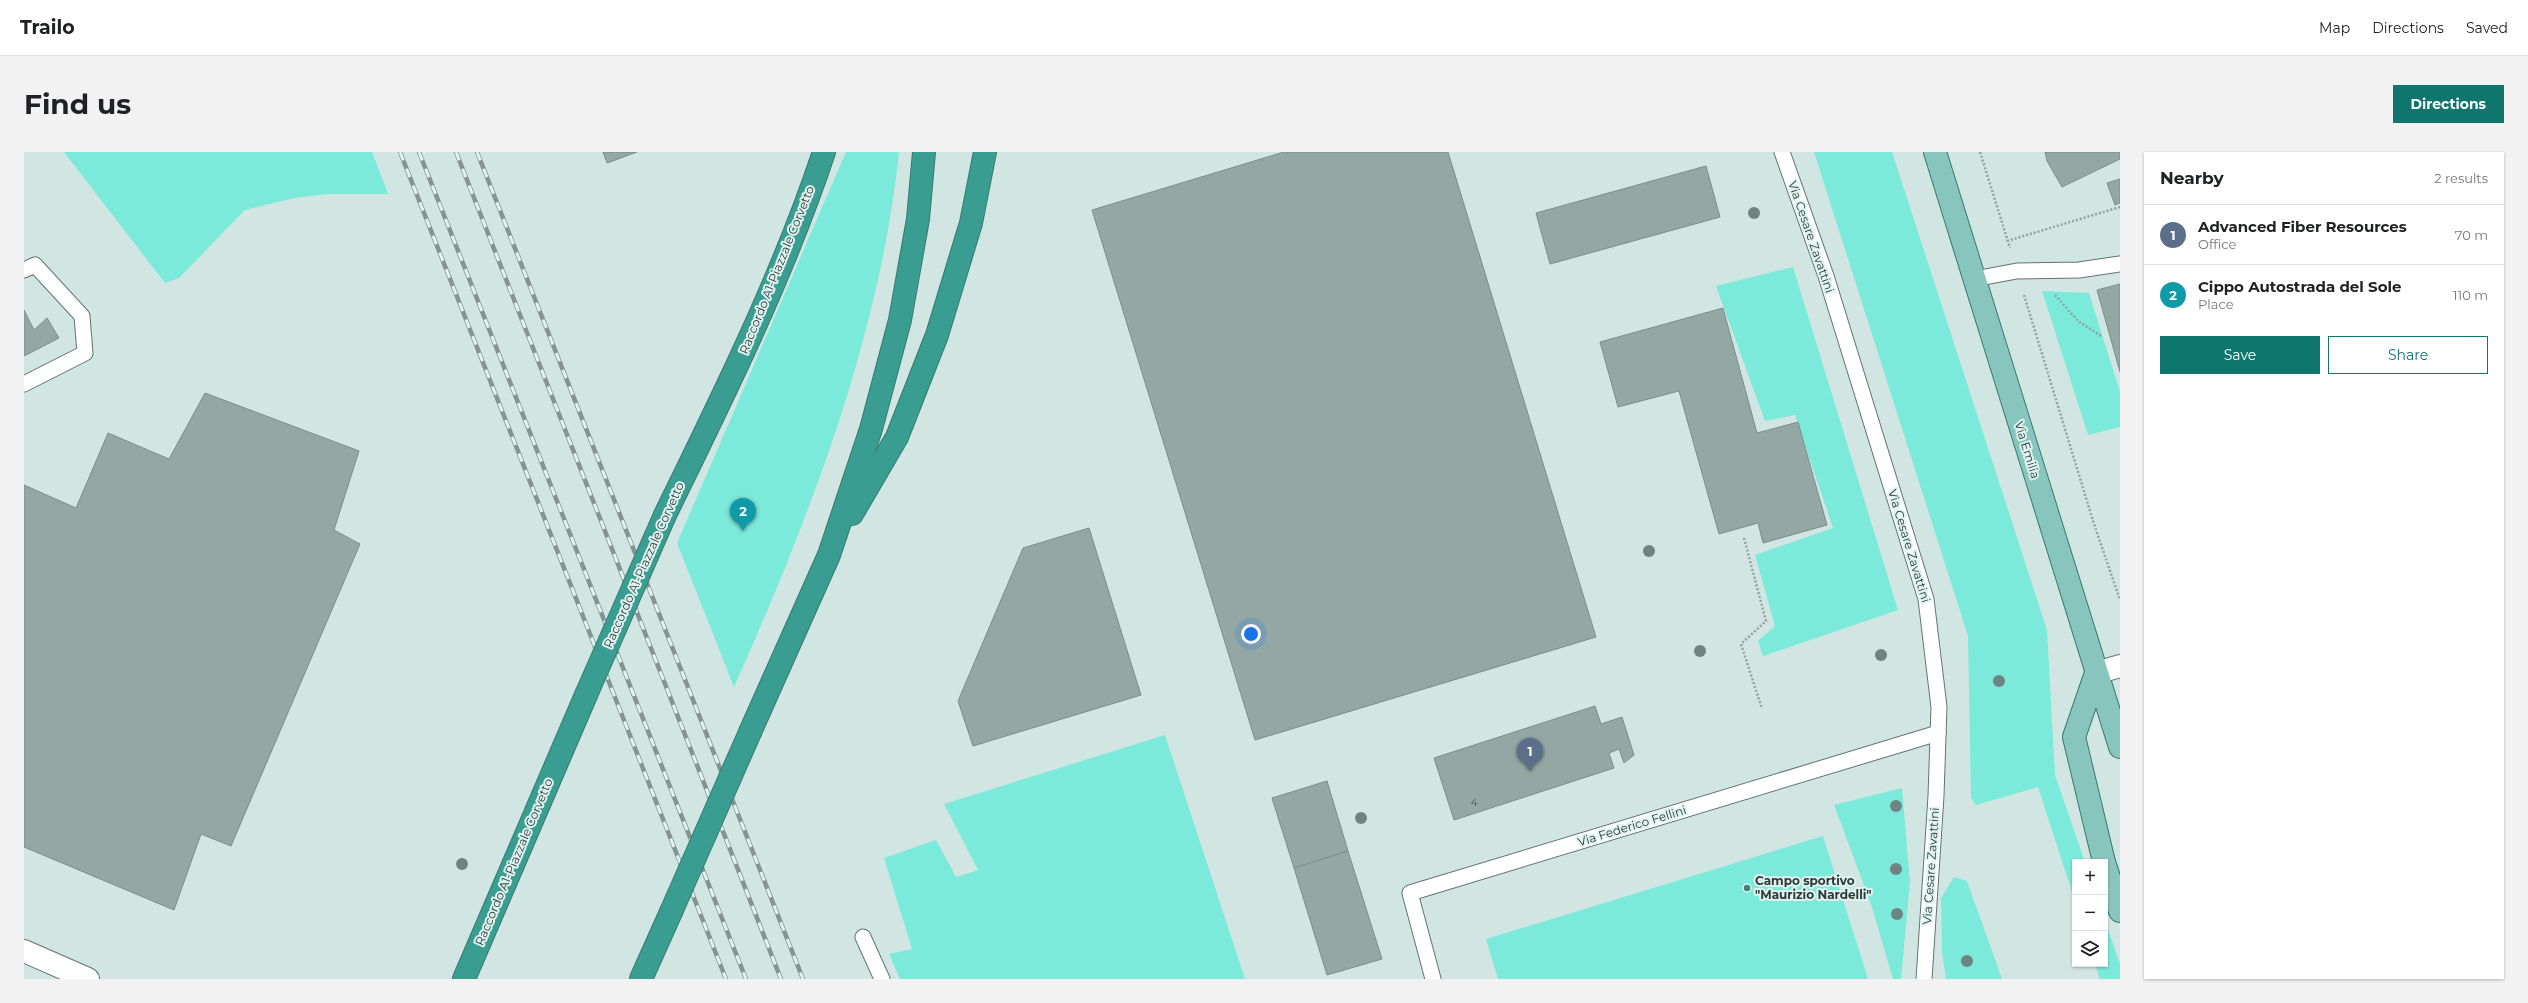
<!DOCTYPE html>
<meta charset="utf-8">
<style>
body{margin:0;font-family:Montserrat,sans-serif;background:#f2f2f2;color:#202124}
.controls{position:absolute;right:12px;bottom:12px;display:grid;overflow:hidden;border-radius:0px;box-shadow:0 1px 3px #0004}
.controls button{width:36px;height:36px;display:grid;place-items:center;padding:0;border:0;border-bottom:1px solid #e0e0e0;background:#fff;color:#202124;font:20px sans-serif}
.you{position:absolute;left:1227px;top:482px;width:14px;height:14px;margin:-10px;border:3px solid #fff;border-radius:50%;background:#1a73e8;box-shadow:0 0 0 6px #1a73e833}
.badge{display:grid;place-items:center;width:26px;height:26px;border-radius:50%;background:#0f766e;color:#fff;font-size:13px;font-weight:700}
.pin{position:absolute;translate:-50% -33px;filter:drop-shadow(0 1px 2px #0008)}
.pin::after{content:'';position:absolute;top:21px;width:14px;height:12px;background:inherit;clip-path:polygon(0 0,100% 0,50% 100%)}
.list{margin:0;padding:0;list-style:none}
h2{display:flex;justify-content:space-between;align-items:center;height:52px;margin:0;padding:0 16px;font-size:17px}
h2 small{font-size:13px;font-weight:400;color:#757577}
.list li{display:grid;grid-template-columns:26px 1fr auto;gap:12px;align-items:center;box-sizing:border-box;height:60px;padding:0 16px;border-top:1px solid #e0e0e0}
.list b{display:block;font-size:15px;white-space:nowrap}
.list p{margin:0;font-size:13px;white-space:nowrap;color:#757577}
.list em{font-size:13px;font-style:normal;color:#757577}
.actions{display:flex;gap:8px;padding:12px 16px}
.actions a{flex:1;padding:9px 0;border:1px solid #0f766e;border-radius:0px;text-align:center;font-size:14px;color:#0f766e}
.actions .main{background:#0f766e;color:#fff}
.icon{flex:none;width:22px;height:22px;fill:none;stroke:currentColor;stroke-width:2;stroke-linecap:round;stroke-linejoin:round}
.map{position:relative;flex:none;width:2096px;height:827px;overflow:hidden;border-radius:0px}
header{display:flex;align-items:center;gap:24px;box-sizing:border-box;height:56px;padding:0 20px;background:#fff;border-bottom:1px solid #e0e0e0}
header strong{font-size:19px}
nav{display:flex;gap:22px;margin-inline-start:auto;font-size:14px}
.intro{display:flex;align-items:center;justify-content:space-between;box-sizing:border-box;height:96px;padding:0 24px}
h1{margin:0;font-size:28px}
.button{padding:10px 18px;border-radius:0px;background:#0f766e;color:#fff;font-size:14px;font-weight:700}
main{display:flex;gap:24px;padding:0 24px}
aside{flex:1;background:#fff;border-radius:0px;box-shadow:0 1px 3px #0004}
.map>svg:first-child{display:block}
.green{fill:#7beada}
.building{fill:#93a8a4;stroke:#7a8e8b}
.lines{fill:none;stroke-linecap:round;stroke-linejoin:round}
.service-casing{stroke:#617471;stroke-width:17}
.minor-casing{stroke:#617471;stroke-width:24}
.primary-casing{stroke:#367a71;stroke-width:24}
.motorway-casing{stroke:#367a71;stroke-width:24}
.path{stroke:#91a19e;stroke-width:2.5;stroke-dasharray:2 2;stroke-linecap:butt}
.service{stroke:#fff;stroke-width:15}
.minor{stroke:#fff;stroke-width:22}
.primary{stroke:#88c5bd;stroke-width:22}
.motorway{stroke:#399e91;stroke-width:22}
.rail-casing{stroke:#849491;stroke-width:4.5}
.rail{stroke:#def4f0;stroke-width:3;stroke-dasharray:9;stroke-linecap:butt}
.motorway-bridge-casing{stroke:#367a71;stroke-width:24;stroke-linecap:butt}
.motorway-bridge{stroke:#399e91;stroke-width:22}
.tree{fill:#6d8480}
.poi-dot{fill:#3f847b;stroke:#def4f0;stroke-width:1.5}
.labels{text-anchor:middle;stroke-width:4;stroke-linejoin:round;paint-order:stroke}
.number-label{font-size:10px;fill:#485452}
.street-label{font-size:12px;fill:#2f3836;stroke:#def4f0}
.poi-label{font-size:12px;font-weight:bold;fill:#2f3836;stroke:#def4f0;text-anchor:start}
</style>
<header>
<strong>Trailo</strong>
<nav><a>Map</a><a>Directions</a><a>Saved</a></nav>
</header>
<div class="intro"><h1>Find us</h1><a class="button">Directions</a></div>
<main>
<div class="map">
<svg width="2096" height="827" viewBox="0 0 2096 827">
<rect width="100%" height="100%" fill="#d1e6e2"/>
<g class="green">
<polygon points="40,0 348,0 364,42 304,42 271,46 221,58 155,126 141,131"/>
<path d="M822 0H875C856 184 785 367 710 535L653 391Z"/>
<polygon points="1790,0 1868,0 2023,478 2031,623 2061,710 2051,710 2051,749 2014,635 1952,653 1947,646 1944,484"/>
<polygon points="1769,115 1874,458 1739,504 1734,489 1751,474 1731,403 1809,376 1771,263 1741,269 1692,134"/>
<polygon points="2018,139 2065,141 2096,240 2096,275 2064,283"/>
<polygon points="1141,583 1221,827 876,827 865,802 888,797 860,706 912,688 932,725 954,718 920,652"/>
<polygon points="1878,636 1886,730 1877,827 1869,827 1847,752 1810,653"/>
<polygon points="1799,684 1844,827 1474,827 1462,787"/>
<polygon points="1930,725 1943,729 1978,827 1922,827 1918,800 1917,746"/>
<polygon points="2081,769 2096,812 2096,827 2076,827 2071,812 2081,812"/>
</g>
<g class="building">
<polygon points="579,0 613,0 583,11"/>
<polygon points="1260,0 1424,0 1572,485 1231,588 1068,58"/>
<polygon points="2021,0 2096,0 2096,7 2038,35 2023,9"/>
<polygon points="1682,14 1696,65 1526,112 1512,61"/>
<polygon points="2096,27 2096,51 2091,53 2083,31"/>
<polygon points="2096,132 2096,220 2073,138"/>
<polygon points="1699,156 1733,281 1774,270 1803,373 1739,391 1734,371 1695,382 1655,239 1594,255 1576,190"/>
<polygon points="0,158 10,178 23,166 35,186 0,204"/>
<polygon points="181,241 335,299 310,378 336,392 207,694 177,682 150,758 0,695 0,333 52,356 84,281 145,307"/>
<polygon points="1065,376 1117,543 949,594 934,549 999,396"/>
<polygon points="1571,554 1577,572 1598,565 1610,603 1600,611 1595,597 1585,601 1590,616 1430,668 1410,606"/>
<polygon points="1303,629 1324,699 1270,716 1248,646"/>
<polygon points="1324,699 1358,807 1303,823 1270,716"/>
</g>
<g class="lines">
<g class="service-casing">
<g id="service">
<polyline points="1758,0 1802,124 1902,447 1915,555 1912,644 1900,827"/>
<polyline points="0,118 11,113 58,164 61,201 0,232"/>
<polyline points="1950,127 1993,119 2055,118 2096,112"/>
<polyline points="839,785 858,827"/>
<polyline points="1409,827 1386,741 1914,581"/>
</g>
</g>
<g class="minor-casing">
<g id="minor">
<polyline points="2072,521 2096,514"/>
<polyline points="0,799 64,827"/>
</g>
</g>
<g class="primary-casing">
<g id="primary">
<polyline points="1911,0 2096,595"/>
<polyline points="2072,521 2050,585 2080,710"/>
<polyline points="2081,713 2096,759"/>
</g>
</g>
<g class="motorway-casing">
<g id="motorway">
<polyline points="828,362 873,285 913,183 947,71 961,0"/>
<path d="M641 363C699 244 758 126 800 0"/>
<polyline points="727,578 805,403 847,277 876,168 894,67 900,0"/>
<polyline points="440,827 562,543"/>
<polyline points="617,827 647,760"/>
</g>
</g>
<g class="path">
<polyline points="1956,0 1986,96"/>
<polyline points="1983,89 2096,55"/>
<polyline points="2000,143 2070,372 2096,448"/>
<polyline points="2031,143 2054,169 2077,184"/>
<polyline points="1720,386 1742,469 1717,492 1738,557"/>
</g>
<use href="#service" class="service"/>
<use href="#minor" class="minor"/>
<use href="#primary" class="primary"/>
<use href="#motorway" class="motorway"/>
<g class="rail-casing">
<g id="rail">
<polyline points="376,0 702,827"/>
<polyline points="395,0 722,827"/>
<polyline points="432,0 757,827"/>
<polyline points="453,0 779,827"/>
</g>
</g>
<use href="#rail" class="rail"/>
<g class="motorway-bridge-casing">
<g id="motorway-bridge">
<polyline points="562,543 641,363"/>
<polyline points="647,760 727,578"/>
</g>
</g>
<use href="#motorway-bridge" class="motorway-bridge"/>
</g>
<g class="tree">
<circle cx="1730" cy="61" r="6"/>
<circle cx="1625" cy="399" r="6"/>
<circle cx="1676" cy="499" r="6"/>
<circle cx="1857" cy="503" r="6"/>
<circle cx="1975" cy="529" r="6"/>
<circle cx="1872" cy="654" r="6"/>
<circle cx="1337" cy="666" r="6"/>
<circle cx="438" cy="712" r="6"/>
<circle cx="1872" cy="717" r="6"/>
<circle cx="1873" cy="762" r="6"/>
<circle cx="1943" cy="809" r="6"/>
</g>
<circle class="poi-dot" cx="1723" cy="736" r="4"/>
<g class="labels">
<g class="number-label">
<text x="1450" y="654">4</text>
</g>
<g class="street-label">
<text transform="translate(1787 85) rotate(71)" y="4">Via Cesare Zavattini</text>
<text transform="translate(753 118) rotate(-68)" y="4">Raccordo A1-Piazzale Corvetto</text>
<text transform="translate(2003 298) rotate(73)" y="4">Via Emilia</text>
<text transform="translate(1885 394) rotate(73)" y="4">Via Cesare Zavattini</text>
<text transform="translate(620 413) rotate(-66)" y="4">Raccordo A1-Piazzale Corvetto</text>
<text transform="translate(1608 674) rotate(-17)" y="4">Via Federico Fellini</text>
<text transform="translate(490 710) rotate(-67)" y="4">Raccordo A1-Piazzale Corvetto</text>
<text transform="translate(1907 714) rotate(-86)" y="4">Via Cesare Zavattini</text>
</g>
<g class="poi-label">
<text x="1731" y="733">Campo sportivo<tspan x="1731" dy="14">"Maurizio Nardelli"</tspan></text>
</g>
</g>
</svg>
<div class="controls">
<button>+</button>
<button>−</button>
<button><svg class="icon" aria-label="layers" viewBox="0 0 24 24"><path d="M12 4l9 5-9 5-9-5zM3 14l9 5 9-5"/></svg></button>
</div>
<div class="you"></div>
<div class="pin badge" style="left:1506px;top:619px;background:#5c6f8a">1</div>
<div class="pin badge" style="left:719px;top:379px;background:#0f9aa8">2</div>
</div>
<aside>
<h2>Nearby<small>2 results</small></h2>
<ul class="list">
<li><span class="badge" style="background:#5c6f8a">1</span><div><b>Advanced Fiber Resources</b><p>Office</p></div><em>70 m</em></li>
<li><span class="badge" style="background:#0f9aa8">2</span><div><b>Cippo Autostrada del Sole</b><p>Place</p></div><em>110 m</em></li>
</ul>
<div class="actions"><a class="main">Save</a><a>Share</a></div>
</aside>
</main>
